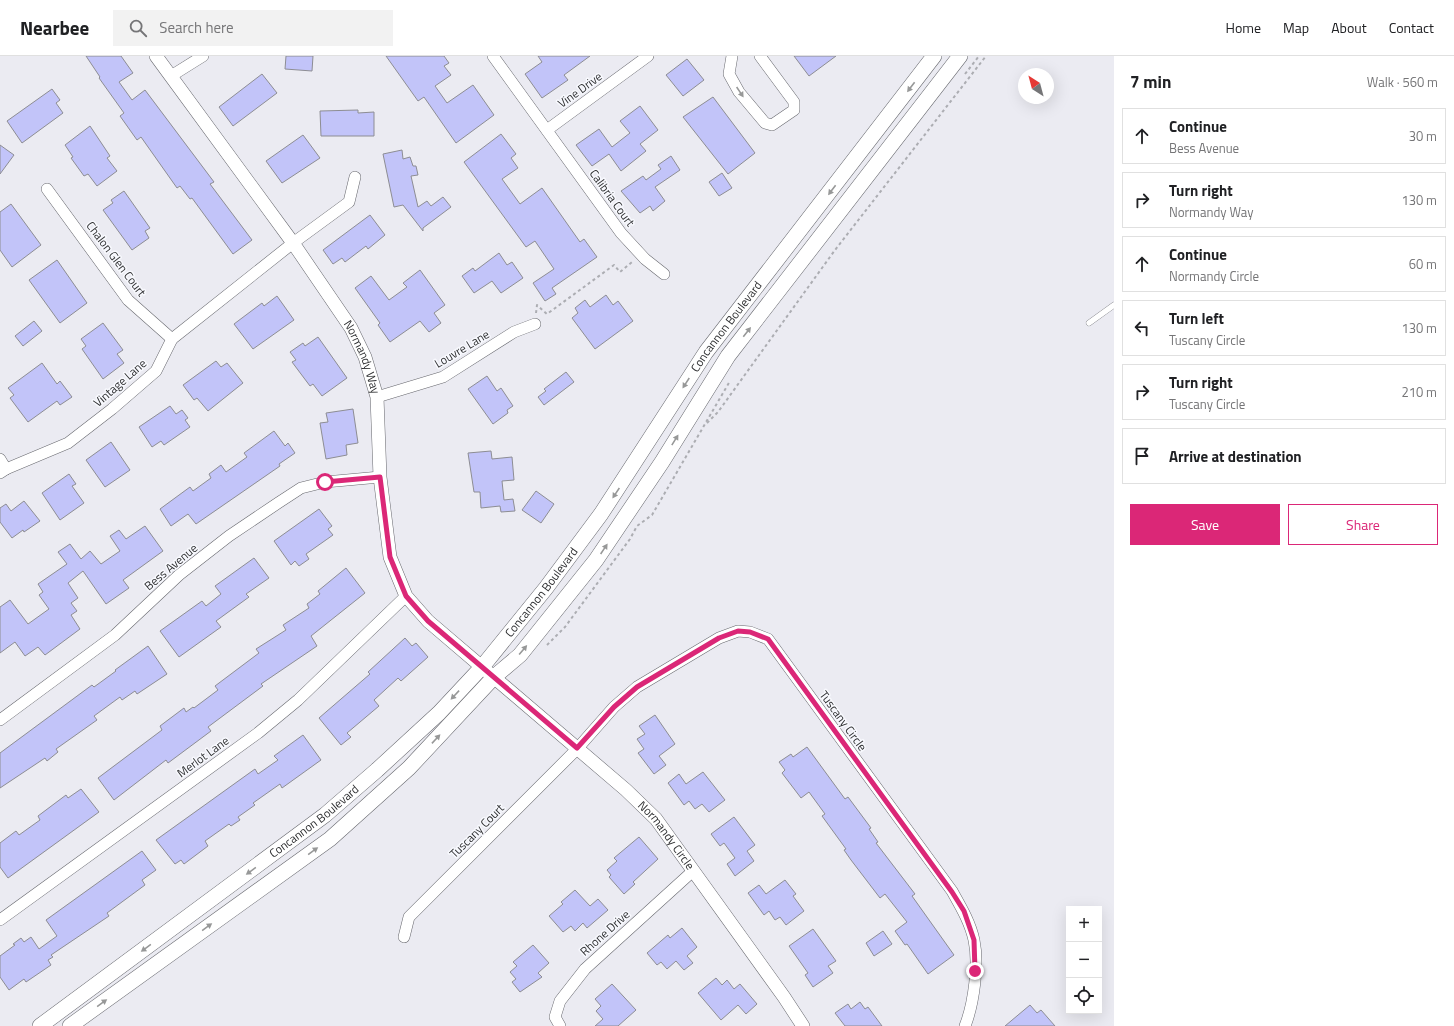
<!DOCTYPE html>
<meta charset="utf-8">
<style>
body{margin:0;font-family:"Titillium Web",sans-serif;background:#f2f2f2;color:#202124}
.controls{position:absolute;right:12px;bottom:12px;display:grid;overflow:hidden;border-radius:0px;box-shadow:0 4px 16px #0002}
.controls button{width:36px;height:36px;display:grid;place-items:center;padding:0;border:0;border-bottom:1px solid #e0e0e0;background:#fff;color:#202124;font:20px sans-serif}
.compass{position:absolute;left:1018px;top:12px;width:36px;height:36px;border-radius:50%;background:#fff;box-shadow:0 4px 16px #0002;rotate:324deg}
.stop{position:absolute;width:12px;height:12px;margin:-9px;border:3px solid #db2777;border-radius:50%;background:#fff}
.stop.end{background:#db2777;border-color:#fff;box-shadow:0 1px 4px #0008}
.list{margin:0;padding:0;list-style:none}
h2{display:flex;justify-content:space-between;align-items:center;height:52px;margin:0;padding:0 16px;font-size:17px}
h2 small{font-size:13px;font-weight:400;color:#757577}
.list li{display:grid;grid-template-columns:26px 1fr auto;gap:12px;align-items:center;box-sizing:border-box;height:56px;margin:0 8px 8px;padding:0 8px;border:1px solid #e0e0e0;border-radius:0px}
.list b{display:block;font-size:15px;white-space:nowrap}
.list p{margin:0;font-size:13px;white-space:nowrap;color:#757577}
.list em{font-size:13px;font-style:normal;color:#757577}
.actions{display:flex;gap:8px;padding:12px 16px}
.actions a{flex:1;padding:9px 0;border:1px solid #db2777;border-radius:0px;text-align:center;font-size:14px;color:#db2777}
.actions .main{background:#db2777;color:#fff}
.icon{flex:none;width:22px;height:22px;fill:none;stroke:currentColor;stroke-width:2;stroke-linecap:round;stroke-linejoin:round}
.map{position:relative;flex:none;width:1114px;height:970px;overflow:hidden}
header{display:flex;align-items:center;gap:24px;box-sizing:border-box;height:56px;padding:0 20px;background:#fff;border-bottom:1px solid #e0e0e0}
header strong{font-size:19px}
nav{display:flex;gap:22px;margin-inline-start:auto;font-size:14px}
.search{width:280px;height:36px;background:#f2f2f2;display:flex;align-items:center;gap:10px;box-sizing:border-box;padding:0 14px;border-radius:0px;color:#757577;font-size:15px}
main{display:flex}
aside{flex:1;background:#fff}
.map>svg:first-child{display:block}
.building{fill:#c2c4f9;stroke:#8d8d93}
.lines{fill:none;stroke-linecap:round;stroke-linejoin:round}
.service-casing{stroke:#67686e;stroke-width:6}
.minor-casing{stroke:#67686e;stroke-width:12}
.tertiary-casing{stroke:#67686e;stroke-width:14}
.secondary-casing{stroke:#67686e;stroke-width:16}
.path{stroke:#acadb2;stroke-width:2;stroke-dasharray:3 3;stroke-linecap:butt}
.service{stroke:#fff;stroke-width:5.5}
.minor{stroke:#fff;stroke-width:11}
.tertiary{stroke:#fff;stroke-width:13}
.secondary{stroke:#fff;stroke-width:15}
.oneway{fill:#979898}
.route{stroke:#db2777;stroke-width:5}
.labels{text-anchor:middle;stroke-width:3;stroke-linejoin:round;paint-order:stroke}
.street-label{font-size:12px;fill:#2f3032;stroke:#f8f9fe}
</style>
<header>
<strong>Nearbee</strong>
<div class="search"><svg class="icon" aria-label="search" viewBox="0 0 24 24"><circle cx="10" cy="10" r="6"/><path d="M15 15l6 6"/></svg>Search here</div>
<nav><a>Home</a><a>Map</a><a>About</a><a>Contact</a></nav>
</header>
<main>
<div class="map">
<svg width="1114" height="970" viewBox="0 0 1114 970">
<rect width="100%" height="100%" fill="#ebebf2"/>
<g class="building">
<polygon points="86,0 121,0 133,17 119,26 132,44 145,34 214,126 210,128 252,184 233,198 192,142 190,143 180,130 177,132 141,81 137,84 120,60 124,57 99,22 100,21"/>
<polygon points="286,0 313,0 312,15 285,13"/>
<polygon points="386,0 444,0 449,7 444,10 451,19 435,30 447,47 473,29 494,59 456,87 424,41 418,45"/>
<polygon points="538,0 590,0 564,19 568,24 542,42 525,18 542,6"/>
<polygon points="794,0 836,0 809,20"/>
<polygon points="687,3 704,24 683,40 666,19"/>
<polygon points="262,18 277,37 233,70 219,51"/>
<polygon points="52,33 60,44 56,47 63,57 22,87 7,65"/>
<polygon points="713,41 755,97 728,118 683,61"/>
<polygon points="640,50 658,74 640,88 646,95 621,115 609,98 592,110 576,89 599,73 612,91 630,77 620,65"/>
<polygon points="358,54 358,57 374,56 374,80 321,80 320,55"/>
<polygon points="90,70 110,100 107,102 117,115 97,130 88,118 84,120 71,102 73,101 65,89"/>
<polygon points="501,78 516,98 511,102 518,112 502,123 520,148 542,132 580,186 584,183 597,201 552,232 556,238 545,245 533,227 554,213 535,185 526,191 464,106"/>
<polygon points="303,79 320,102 282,127 266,105"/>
<polygon points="0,89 14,99 0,118"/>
<polygon points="402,94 403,103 410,101 413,110 416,110 418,119 411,120 418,151 427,145 431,150 443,141 451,151 423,172 423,175 403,149 394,151 383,98"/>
<polygon points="671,100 680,114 655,131 665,145 653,155 650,150 640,157 621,135 643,120 646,124 661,113 658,109"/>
<polygon points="722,117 732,132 719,140 709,126"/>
<polygon points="124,135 150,172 145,175 149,182 132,194 103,154 113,147 111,144"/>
<polygon points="11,148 41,189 12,211 0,194 0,156"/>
<polygon points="370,159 385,179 368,193 366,190 345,206 342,202 333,208 323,194"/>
<polygon points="499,197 507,209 512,206 523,222 501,237 492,225 474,237 462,220 473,212 475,215"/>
<polygon points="57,204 87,247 60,267 29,224"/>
<polygon points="420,214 445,249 434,257 441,267 429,276 420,265 390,286 378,269 380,267 355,232 371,220 389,244 407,231 403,227"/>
<polygon points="606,239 613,249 618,245 633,265 595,293 572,262 578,257 575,252 585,244 590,251"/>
<polygon points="277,240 294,264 253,293 234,268 262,247 264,250"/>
<polygon points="34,265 42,275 23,290 15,280"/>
<polygon points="103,267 123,294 117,298 124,307 103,323 82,293 86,290 81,283"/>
<polygon points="318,281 347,322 322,340 313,328 310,330 292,306 296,304 290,296 303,287 305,290"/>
<polygon points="216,305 221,311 227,307 243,327 208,355 197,342 194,344 183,329"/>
<polygon points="42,307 57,328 60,325 72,341 60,349 57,345 28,366 10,342 14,339 8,332"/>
<polygon points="566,316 574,326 544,349 538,341 546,335 544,333"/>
<polygon points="487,320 497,335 501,332 513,350 507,354 508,357 493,368 468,333"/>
<polygon points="170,350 176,358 182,354 188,362 185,364 190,371 164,389 161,385 152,391 139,371"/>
<polygon points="353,353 358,387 346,389 347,399 326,403 320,367 328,366 326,357"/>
<polygon points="274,375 285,390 288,387 295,397 279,408 280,410 196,468 188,458 171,470 160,453 190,431 193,435 211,422 209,418 221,409 226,416 247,401 244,397"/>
<polygon points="111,386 130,414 105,431 86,404"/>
<polygon points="491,395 492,403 512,401 514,424 502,425 504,444 513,443 515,455 501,456 500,450 481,452 480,436 474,436 468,397"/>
<polygon points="69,418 76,428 72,430 84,447 60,464 42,437"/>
<polygon points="536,435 554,448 541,467 522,454"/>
<polygon points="24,445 40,465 24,476 23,474 12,482 0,466 0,452 6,448 11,455"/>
<polygon points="319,453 332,470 328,473 333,479 306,498 309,503 299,510 295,505 291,509 274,485"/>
<polygon points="145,470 163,495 123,524 129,532 106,548 83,515 68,527 78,542 71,547 77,555 71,559 80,573 45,599 38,591 25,600 15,586 0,597 0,551 10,544 28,568 49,553 39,539 43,536 38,528 67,508 58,496 70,488 81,503 90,495 101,508 120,495 110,480 119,474 126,483"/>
<polygon points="254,502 269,522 246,538 249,541 216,565 221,571 179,601 160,575 202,545 206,550 221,538 215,530"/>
<polygon points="346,512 365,537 311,580 317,590 261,628 263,630 208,671 211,675 168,707 166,704 114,744 98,722 162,674 160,670 184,652 186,656 193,651 194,652 218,634 215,630 259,597 256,593 286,574 283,569 309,552 307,548 320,538 318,535"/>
<polygon points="405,582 412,590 416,587 428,601 401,625 398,622 374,644 379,650 347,677 351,681 341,689 319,662 370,618 368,616"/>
<polygon points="148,590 167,618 137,638 135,635 122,644 120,641 94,660 97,664 56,693 58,696 47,705 45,702 0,732 0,697 92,629 94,631 116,615 115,614"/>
<polygon points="655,659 675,688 659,700 666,709 654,718 638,697 644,693 637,683 645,678 639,670"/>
<polygon points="303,679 321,704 282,732 280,728 253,747 255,749 238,761 240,764 231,770 229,768 205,785 208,790 184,808 181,804 175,808 156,784 255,713 258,718 278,704 274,700"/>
<polygon points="807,691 845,743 848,741 871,772 869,773 878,786 876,787 915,838 912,840 954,899 928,918 907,888 905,889 895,875 907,866 885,838 880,842 851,804 844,794 846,793 822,760 825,758 809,736 801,742 782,717 785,714 779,706 791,698 793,701"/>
<polygon points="703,716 725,744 709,756 702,748 695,753 689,745 684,749 668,727 679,718 686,728"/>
<polygon points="81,733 99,756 8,822 0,811 0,787 16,775 19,779 40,764 38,760 66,739 68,742"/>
<polygon points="734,761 755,789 747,795 754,805 735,820 727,808 735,802 724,787 720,790 711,778"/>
<polygon points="639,781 658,803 633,826 635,828 624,838 609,821 611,819 607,814 617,805 614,802"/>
<polygon points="142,795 156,814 142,824 145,829 107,857 109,860 51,899 53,901 48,904 51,909 26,926 24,923 9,934 0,921 0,900 15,889 13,888 21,882 24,886 31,881 39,893 57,880 46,864"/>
<polygon points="785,824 796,838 793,840 804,855 786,869 780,861 775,864 769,855 764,859 748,837 759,829 766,838"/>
<polygon points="575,834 590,850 598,843 608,854 587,872 583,867 575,875 571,870 563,876 549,860 563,848 561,846"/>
<polygon points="682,872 697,891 687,900 693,907 684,914 676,905 667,913 661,906 657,909 647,897 668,879 670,882"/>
<polygon points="813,873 836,905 828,910 833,917 813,931 805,919 808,917 789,890"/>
<polygon points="883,875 892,888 874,900 866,887"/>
<polygon points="533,889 549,907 538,917 542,921 520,936 512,926 516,923 510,916 517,910 513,906"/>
<polygon points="716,922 722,929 727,924 734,933 740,928 757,948 746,958 738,949 721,964 698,937"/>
<polygon points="612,928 636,954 618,970 595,970 603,963 596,955 601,950 595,943"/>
<polygon points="860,946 865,953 868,951 882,970 845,970 835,957 848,948 851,953"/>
<polygon points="1030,949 1037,957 1041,954 1055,970 1005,970"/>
</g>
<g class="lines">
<g class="service-casing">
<polyline id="service" points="1089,267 1114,249"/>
</g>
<g class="minor-casing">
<g id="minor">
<polyline points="493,0 621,177 645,203 664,218"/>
<polyline points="732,0 729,18 739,36 765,67 772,69 794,54 794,46 760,0"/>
<polyline points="171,20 203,0"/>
<polyline points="547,74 648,0"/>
<polyline points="47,133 128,244 172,283"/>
<polyline points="377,341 443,321 514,276 535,268"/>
<polyline points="0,403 6,413"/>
<polyline points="0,417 6,413 68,387 112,353 156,315 172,283 293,187 349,146 355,121"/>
<polyline points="0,664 115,579 179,519 229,480 278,447 301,432 325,426 380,421"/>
<polyline points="0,864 258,677 298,644 406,540"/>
<path d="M404 881 409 861 577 693 614 651 637 631 719 582 738 575 750 576 768 583 952 835C961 851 970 866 974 884 979 908 974 947 965 970"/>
<polyline points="560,970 555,961 560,945 585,913 693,815"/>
</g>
</g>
<g class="tertiary-casing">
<g id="tertiary">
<path id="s1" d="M156 0 293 187 351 272 365 301 377 341 380 421 390 501 406 540 428 565 626 734 656 763 784 941 803 970"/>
</g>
</g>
<g class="secondary-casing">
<g id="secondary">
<path id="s2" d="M40 970 325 759 377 714 439 657 482 611 546 532 601 458 706 296 934 0"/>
<polyline points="70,970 330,783 409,712 494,621 520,599 596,504 662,406 728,300 960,0"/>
</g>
</g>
<g class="path">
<polyline points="965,18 979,0"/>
<polyline points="536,257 537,249 547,258 614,209 620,216 632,206"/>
<polyline points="707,367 718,356 835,194 986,0"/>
<polyline points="547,589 565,571 630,483 637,470 652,459 730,325"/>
</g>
<use href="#service" class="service"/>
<use href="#minor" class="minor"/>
<use href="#tertiary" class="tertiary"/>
<use href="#secondary" class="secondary"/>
</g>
<defs><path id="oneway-solid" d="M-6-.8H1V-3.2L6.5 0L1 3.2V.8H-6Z"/></defs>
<g class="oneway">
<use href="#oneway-solid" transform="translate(911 31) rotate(127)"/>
<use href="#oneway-solid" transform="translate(740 36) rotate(56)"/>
<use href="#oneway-solid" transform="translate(832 134) rotate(127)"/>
<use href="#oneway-solid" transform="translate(747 276) rotate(-52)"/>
<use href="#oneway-solid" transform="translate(686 327) rotate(123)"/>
<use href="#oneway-solid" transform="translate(675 384) rotate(-58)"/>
<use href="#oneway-solid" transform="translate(616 437) rotate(124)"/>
<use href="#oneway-solid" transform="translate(604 493) rotate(-56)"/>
<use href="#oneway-solid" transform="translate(523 594) rotate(-50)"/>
<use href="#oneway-solid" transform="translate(455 639) rotate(133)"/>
<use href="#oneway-solid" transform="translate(436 683) rotate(-47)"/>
<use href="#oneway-solid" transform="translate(313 795) rotate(-36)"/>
<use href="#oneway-solid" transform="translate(251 815) rotate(144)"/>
<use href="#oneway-solid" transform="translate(207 871) rotate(-36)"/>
<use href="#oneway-solid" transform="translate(146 892) rotate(144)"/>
<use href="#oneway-solid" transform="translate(102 947) rotate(-36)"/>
</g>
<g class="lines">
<polyline class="route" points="325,426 380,421 390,501 406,540 428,565 577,692 614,651 637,631 719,582 738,575 750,576 768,583 952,836 964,855 974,884 975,915"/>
</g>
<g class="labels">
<g class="street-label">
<text transform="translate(580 34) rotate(-36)" y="4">Vine Drive</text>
<text transform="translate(612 142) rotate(54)" y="4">Calibria Court</text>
<text transform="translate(116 203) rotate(53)" y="4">Chalon Glen Court</text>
<text dy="4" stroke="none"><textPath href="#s2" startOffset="990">Concannon Boulevard</textPath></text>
<text transform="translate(462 293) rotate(-31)" y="4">Louvre Lane</text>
<text dy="4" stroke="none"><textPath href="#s1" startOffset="366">Normandy Way</textPath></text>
<text transform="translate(120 327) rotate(-41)" y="4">Vintage Lane</text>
<text transform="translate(171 511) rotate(-40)" y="4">Bess Avenue</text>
<text dy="4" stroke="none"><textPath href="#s2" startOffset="666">Concannon Boulevard</textPath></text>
<text transform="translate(843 665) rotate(54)" y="4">Tuscany Circle</text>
<text transform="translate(203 701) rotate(-36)" y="4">Merlot Lane</text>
<text dy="4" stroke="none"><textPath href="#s2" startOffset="342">Concannon Boulevard</textPath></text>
<text transform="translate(477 775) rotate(-45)" y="4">Tuscany Court</text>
<text dy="4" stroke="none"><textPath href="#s1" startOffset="966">Normandy Circle</textPath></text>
<text transform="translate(605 877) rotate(-42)" y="4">Rhone Drive</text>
</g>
</g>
</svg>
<div class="controls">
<button>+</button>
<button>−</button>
<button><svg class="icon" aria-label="locate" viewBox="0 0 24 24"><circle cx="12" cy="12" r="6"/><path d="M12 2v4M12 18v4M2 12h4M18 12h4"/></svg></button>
</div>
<svg class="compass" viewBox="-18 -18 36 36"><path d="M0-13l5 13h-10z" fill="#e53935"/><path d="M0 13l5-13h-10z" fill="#757577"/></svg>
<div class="stop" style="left:325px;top:426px"></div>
<div class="stop end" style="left:975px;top:915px"></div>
</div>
<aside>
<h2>7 min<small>Walk · 560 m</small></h2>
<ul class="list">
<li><svg class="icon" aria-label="ahead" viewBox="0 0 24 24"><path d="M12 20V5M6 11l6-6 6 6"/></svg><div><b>Continue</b><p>Bess Avenue</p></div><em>30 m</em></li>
<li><svg class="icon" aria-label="right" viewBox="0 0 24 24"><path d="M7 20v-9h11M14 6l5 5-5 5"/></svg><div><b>Turn right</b><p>Normandy Way</p></div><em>130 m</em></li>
<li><svg class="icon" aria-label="ahead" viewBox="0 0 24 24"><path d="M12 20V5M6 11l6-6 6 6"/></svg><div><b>Continue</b><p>Normandy Circle</p></div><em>60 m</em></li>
<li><svg class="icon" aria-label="left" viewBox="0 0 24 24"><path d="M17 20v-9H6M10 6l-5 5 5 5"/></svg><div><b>Turn left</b><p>Tuscany Circle</p></div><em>130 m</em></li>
<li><svg class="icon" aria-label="right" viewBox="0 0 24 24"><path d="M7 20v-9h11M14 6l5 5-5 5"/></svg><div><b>Turn right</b><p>Tuscany Circle</p></div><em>210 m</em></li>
<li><svg class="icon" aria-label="arrive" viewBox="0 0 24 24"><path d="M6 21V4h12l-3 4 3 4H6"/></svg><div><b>Arrive at destination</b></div></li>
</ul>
<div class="actions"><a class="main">Save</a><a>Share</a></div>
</aside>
</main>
